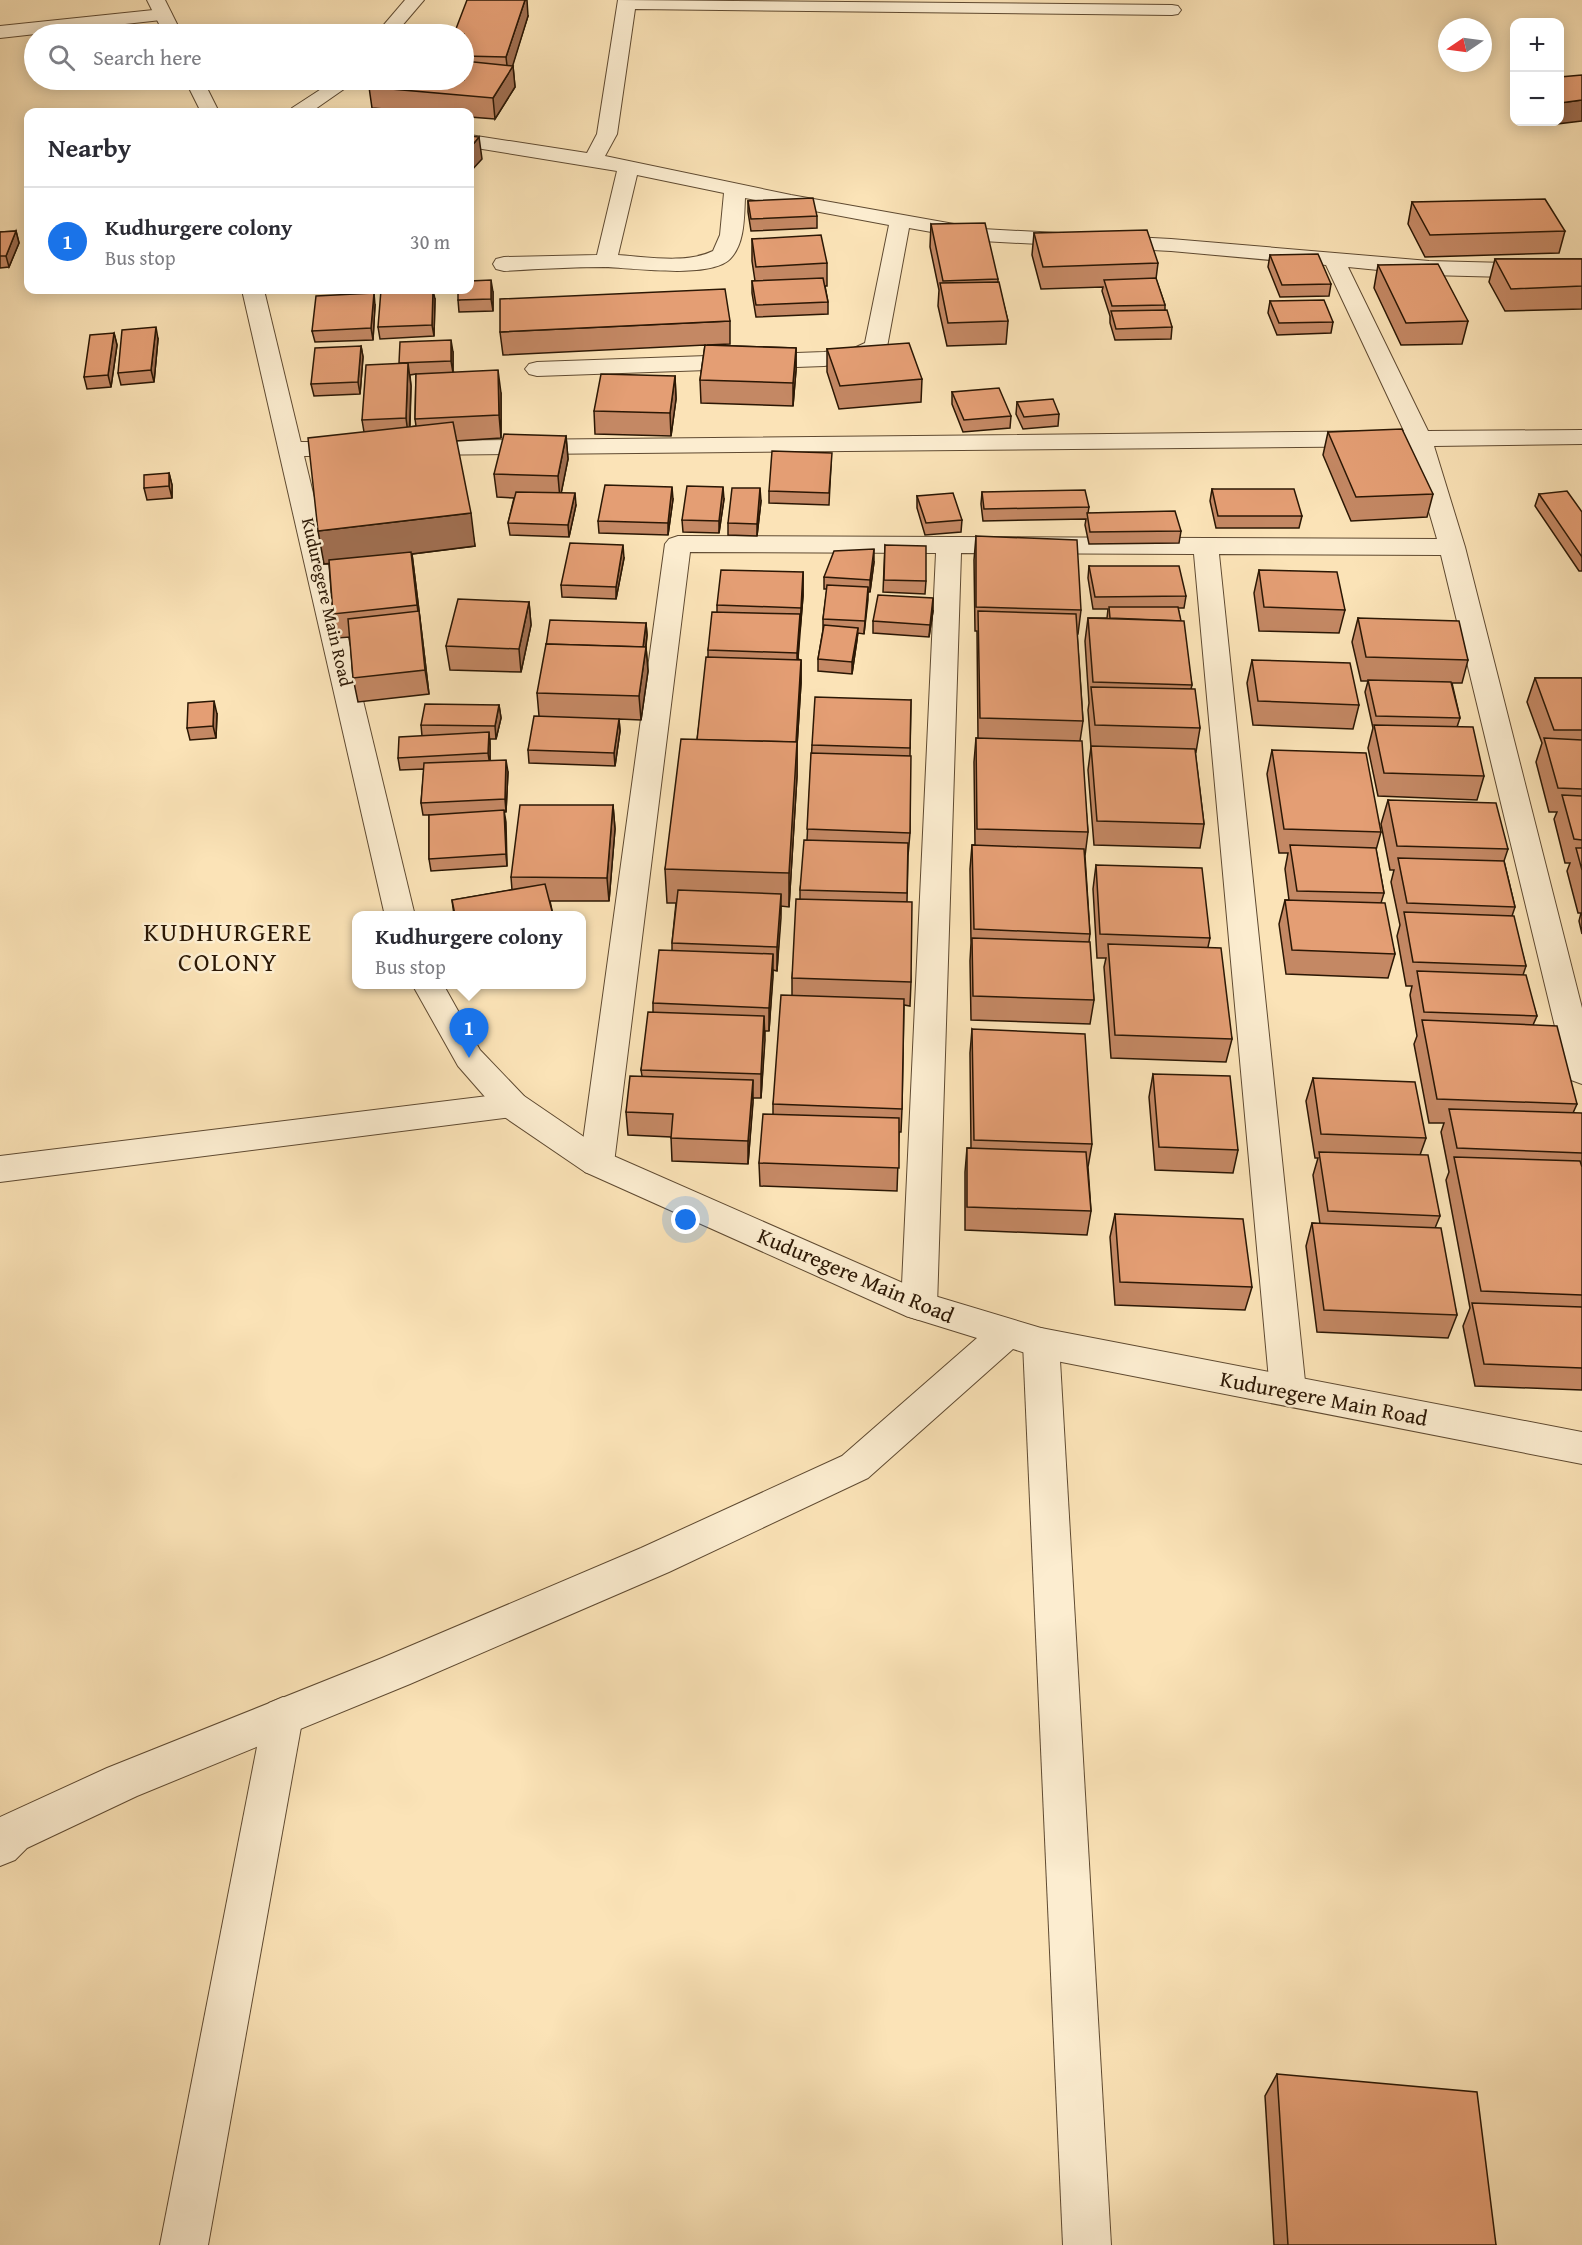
<!DOCTYPE html>
<meta charset="utf-8">
<style>
body{margin:0;font-family:"Gentium Book Plus",serif;background:#f7f7f7;color:#2b2b33}
.controls{position:absolute;right:18px;top:18px;display:grid;overflow:hidden;border-radius:12px;box-shadow:0 3px 15px #0003}
.controls button{width:54px;height:54px;display:grid;place-items:center;padding:0;border:0;border-bottom:2px solid #e1e1e2;background:#fff;color:#2b2b33;font:30px sans-serif}
.compass{position:absolute;left:1438px;top:18px;width:54px;height:54px;border-radius:50%;background:#fff;box-shadow:0 3px 15px #0003;rotate:257deg}
.you{position:absolute;left:686px;top:1220px;width:21px;height:21px;margin:-15px;border:4px solid #fff;border-radius:50%;background:#1a73e8;box-shadow:0 0 0 9px #1a73e833}
.badge{display:grid;place-items:center;width:39px;height:39px;border-radius:50%;background:#1a73e8;color:#fff;font-size:20px;font-weight:700}
.pin{position:absolute;translate:-50% -50px;filter:drop-shadow(0 2px 3px #0008)}
.pin::after{content:'';position:absolute;top:32px;width:21px;height:18px;background:inherit;clip-path:polygon(0 0,100% 0,50% 100%)}
.popup{position:absolute;left:352px;top:911px;width:234px;height:78px;box-sizing:border-box;display:grid;place-content:center;border-radius:12px;background:#fff;filter:drop-shadow(0 2px 4px #0005);font-size:20px;white-space:nowrap;color:#7c7c81}
.popup b{font-size:22px;color:#2b2b33}
.popup::after{content:'';position:absolute;left:50%;top:100%;margin-left:-12px;border:12px solid transparent;border-top-color:#fff}
.list{margin:0;padding:0;list-style:none}
h2{display:flex;justify-content:space-between;align-items:center;height:78px;margin:0;padding:0 24px;font-size:26px}
h2 small{font-size:20px;font-weight:400;color:#7c7c81}
.list li{display:grid;grid-template-columns:39px 1fr auto;gap:18px;align-items:center;box-sizing:border-box;height:108px;padding:0 24px;border-top:2px solid #e1e1e2}
.list b{display:block;font-size:22px;white-space:nowrap}
.list p{margin:0;font-size:20px;white-space:nowrap;color:#7c7c81}
.list em{font-size:20px;font-style:normal;color:#7c7c81}
.icon{flex:none;width:33px;height:33px;fill:none;stroke:currentColor;stroke-width:2;stroke-linecap:round;stroke-linejoin:round}
.map{position:relative;flex:none;width:1582px;height:2245px;overflow:hidden}
.search{position:absolute;background:#fff;box-shadow:0 3px 15px #0003;left:24px;top:24px;width:450px;height:66px;display:flex;align-items:center;gap:15px;box-sizing:border-box;padding:0 21px;border-radius:33px;color:#7c7c81;font-size:22px}
.panel{position:absolute;background:#fff;box-shadow:0 3px 15px #0003;left:24px;top:108px;width:450px;height:186px;border-radius:12px}
.map>svg:first-child{display:block}
.lines{fill:none;stroke-linecap:round;stroke-linejoin:round}
.minor-casing{stroke:#5f4a31;stroke-width:2}
.tertiary-casing{stroke:#5f4a31;stroke-width:2}
.minor{fill:#fcedd0;fill-rule:evenodd}
.tertiary{fill:#fcedd0;fill-rule:evenodd}
.wall{fill:#c48864;stroke:#2b1704;stroke-width:1.5;fill-rule:evenodd}
.shaded-wall{fill:#a06f51;stroke:#2b1704;stroke-width:1.5}
.building{fill:#e49e74;stroke:#2b1704;stroke-width:1.5}
.labels{text-anchor:middle;stroke-width:5;stroke-linejoin:round;paint-order:stroke}
.far-street-label{font-size:18px;fill:#2b1704;stroke:#fcedd0}
.street-label{font-size:22px;fill:#2b1704;stroke:#fcedd0}
.quarter-label{font-size:26px;letter-spacing:1.5px;fill:#2b1704;stroke:#fcedd0}
</style>
<div class="map">
<svg width="1582" height="2245" viewBox="0 0 1582 2245">
<rect width="100%" height="100%" fill="#fbe3b7"/>
<filter id="stains"><feTurbulence type="fractalNoise" baseFrequency=".00333" numOctaves="4"/><feColorMatrix values="0 0 0 0 .2 0 0 0 0 .09 0 0 0 0 .02 0 0 0 .5 -.17"/></filter>
<radialGradient id="worn" r=".72"><stop offset=".6" stop-color="#630" stop-opacity="0"/><stop offset="1" stop-color="#630" stop-opacity=".3"/></radialGradient>
<g class="lines">
<g class="minor-casing">
<g id="minor">
<polygon points="405,0 424,0 395,34 376,34"/>
<path d="M618 0 1172 5 1178 6 1181 10 1178 14 1172 15 635 9 617 134 605 156 791 195 982 229 1171 239 1429 261 1582 265V279L1429 275 1348 267 1428 431 1582 430V444L1434 446 1465 547 1582 1008V1084L1571 1080 1566 1072 1441 555 1219 554 1306 1391 1301 1402 1288 1406 1275 1402 1270 1391 1194 554 961 553 937 1306 932 1316 919 1320 906 1316 901 1306 936 553 690 552 614 1163 609 1172 597 1176 585 1172 580 1163 665 544 669 539 678 536 1437 539 1410 446 413 455 404 453 401 448 404 443 413 441 1404 431 1326 265 1171 251 982 241 909 228 887 347C876 364 842 363 824 366L537 376 529 374 525 369 529 364 537 362 824 352 854 348 865 343 889 225 745 198C744 217 745 244 730 259 710 279 633 268 605 267 571 267 538 269 504 271L496 269 493 264 496 259 504 257 597 255 617 171 470 147V135L587 153 597 134ZM637 175 724 193 720 235 713 251C686 264 648 257 618 255Z"/>
<polygon points="163,9 170,11 172,15 170,19 0,38 0,26"/>
<polygon points="335,80 357,80 311,112 290,112 292,108"/>
<polygon points="291,442 355,442 364,444 367,449 364,454 355,456 291,456 282,454 279,449 282,444"/>
<polygon points="512,1093 524,1096 528,1105 524,1114 512,1117 0,1182 0,1156"/>
<polygon points="1041,1328 1054,1333 1059,1343 1111,2245 1063,2245 1023,1343 1028,1333"/>
<polygon points="283,1697 297,1703 303,1716 208,2245 160,2245 263,1716 269,1703"/>
</g>
</g>
<g class="tertiary-casing">
<g id="tertiary">
<polygon points="147,0 165,0 182,34 164,34"/>
<polygon points="185,80 203,80 219,112 201,112"/>
<polygon points="242,290 264,290 415,916 385,916"/>
<polygon points="412,984 443,984 480,1050 524,1096 609,1154 928,1294 1041,1328 1582,1432 1582,1464 1041,1358 1013,1349 868,1478 669,1572 410,1684 137,1796 27,1848 15,1860 0,1866 0,1817 107,1768 382,1658 641,1548 842,1456 977,1338 906,1316 585,1172 500,1114 458,1066"/>
</g>
</g>
<use href="#minor" class="minor"/>
<use href="#tertiary" class="tertiary"/>
</g>
<g class="wall">
<polygon points="528,16 512,66 513,66 515,87 495,119 470,117 470,112 421,112 372,108 369,87 464,80 464,34"/>
<polygon points="748,201 817,216 817,228 751,231 748,212"/>
<polygon points="1412,202 1565,231 1559,253 1425,257 1408,224"/>
<polygon points="931,224 998,279 998,282 1008,321 1006,344 947,346 938,306 939,290 930,247"/>
<polygon points="16,231 19,243 9,267 0,268 0,232"/>
<polygon points="1034,233 1158,263 1156,279 1165,305 1165,310 1172,327 1171,339 1115,340 1110,323 1110,316 1102,291 1103,287 1041,289 1032,255"/>
<polygon points="752,239 827,263 827,286 825,286 828,302 828,314 756,317 752,293 752,281 755,281 752,261"/>
<polygon points="1270,255 1331,284 1329,296 1280,297 1268,267"/>
<polygon points="1495,259 1582,259 1582,309 1505,311 1489,282"/>
<polygon points="1378,265 1468,321 1462,344 1401,345 1374,288"/>
<polygon points="493,292 493,311 459,312 458,300"/>
<polygon points="435,299 434,336 380,339 378,327"/>
<polygon points="1270,301 1333,322 1331,333 1277,335 1268,313"/>
<polygon points="375,305 373,340 315,342 312,331"/>
<polygon points="730,321 730,344 707,345 796,348 796,370 793,406 701,403 700,380 705,345 503,355 500,332"/>
<polygon points="114,333 117,345 111,387 87,389 84,377"/>
<polygon points="158,339 154,382 121,385 118,373"/>
<polygon points="361,346 363,357 360,394 314,396 311,384"/>
<polygon points="827,349 922,379 921,402 839,409 827,372"/>
<path d="M453 352V372L501 393V438L456 441 475 546 412 554 422 635 429 694 358 702 353 678 350 637 337 638 333 614 329 564H324L364 432 362 420 399 364ZM416 374 415 419 416 426 410 427 411 386 410 375Z"/>
<polygon points="675,376 676,399 671,436 595,434 594,411"/>
<polygon points="952,392 1011,416 1010,428 963,432 952,404"/>
<polygon points="1017,402 1059,414 1058,426 1023,429 1016,414"/>
<polygon points="1328,432 1433,494 1427,517 1351,521 1323,455"/>
<polygon points="566,436 568,459 561,493 576,505 569,537 510,535 508,523 514,498 497,497 494,474"/>
<polygon points="831,465 829,505 769,503 769,491"/>
<polygon points="169,473 172,485 172,498 147,500 144,488"/>
<polygon points="1212,489 1302,516 1299,528 1216,528 1210,501"/>
<polygon points="982,492 1089,507 1088,513 1181,531 1179,543 1089,544 1085,525 1086,519 983,521 981,504"/>
<polygon points="1539,494 1582,512 1582,571 1579,571 1535,506"/>
<polygon points="917,496 962,520 961,532 925,535 917,508"/>
<polygon points="673,499 668,535 599,533 598,521"/>
<polygon points="724,499 719,533 683,532 682,520"/>
<polygon points="761,501 757,536 728,535 728,523"/>
<polygon points="976,536 1081,610 1078,634 1077,634 1083,721 1080,741 1088,832 1085,856 1090,934 1089,942 1094,1000 1090,1024 971,1020 970,961 971,943 970,869 972,845 975,845 974,762 976,738 978,738 977,631 975,631 974,560"/>
<polygon points="885,545 926,581 925,594 883,592"/>
<polygon points="624,558 616,599 562,597 561,585"/>
<polygon points="874,562 870,592 868,592 864,634 858,633 852,674 818,671 818,659 823,630 823,619 827,589 824,589 824,577"/>
<polygon points="1089,566 1186,596 1184,608 1178,608 1192,685 1191,689 1200,728 1196,752 1195,751 1204,824 1200,848 1094,845 1088,770 1091,747 1088,710 1089,703 1085,641 1088,618 1107,618 1108,609 1093,609 1088,578"/>
<polygon points="1259,570 1345,610 1339,633 1259,631 1254,593"/>
<polygon points="803,572 803,596 798,659 801,660 801,683 797,746 797,776 789,907 781,906 777,971 773,970 769,1031 765,1031 761,1098 753,1098 748,1164 672,1161 671,1137 628,1135 626,1112 642,1076 641,1070 653,1012 653,1003 672,950 672,943 676,903 667,903 665,869 697,740 708,657 708,650 717,612 717,605"/>
<polygon points="529,602 531,625 521,672 450,670 446,646"/>
<polygon points="933,611 929,637 873,633 873,621"/>
<polygon points="1358,618 1468,660 1462,683 1452,683 1460,718 1457,727 1484,776 1477,800 1378,796 1368,748 1373,728 1365,692 1368,681 1361,681 1352,642"/>
<polygon points="646,623 647,635 646,647 648,671 641,720 619,719 620,731 615,766 529,763 528,750 539,716 537,693"/>
<polygon points="1252,660 1359,705 1353,729 1253,725 1247,683"/>
<polygon points="1535,678 1582,678 1582,934 1579,921 1581,913 1578,913 1567,871 1570,863 1565,863 1554,819 1557,812 1549,812 1536,762 1542,743 1527,702"/>
<polygon points="911,700 910,756 910,833 908,856 907,902 911,982 910,1006 904,1005 902,1109 901,1132 899,1132 897,1191 760,1186 759,1163 773,1114 773,1104 792,995 792,978 800,899 800,890 807,840 812,745"/>
<polygon points="499,705 501,718 496,739 490,739 490,761 508,772 506,812 504,812 507,866 431,871 429,859 429,815 423,815 421,803 424,769 400,770 398,758 422,736 421,725"/>
<polygon points="217,714 216,738 190,740 187,728"/>
<polygon points="1272,750 1381,832 1376,850 1384,893 1381,903 1395,954 1388,978 1286,974 1279,924 1285,900 1289,900 1285,869 1288,853 1279,853 1267,774"/>
<polygon points="1388,800 1508,849 1504,861 1515,907 1512,916 1526,966 1523,975 1537,1016 1533,1025 1577,1104 1573,1113 1582,1115 1582,1390 1475,1386 1463,1326 1470,1308 1446,1180 1449,1172 1441,1132 1444,1123 1429,1123 1414,1044 1417,1036 1410,995 1412,986 1406,986 1397,936 1400,925 1391,882 1394,870 1390,870 1381,824"/>
<polygon points="613,805 615,829 609,901 550,901 553,915 454,915 452,900 512,890 511,877"/>
<polygon points="1096,865 1210,938 1208,947 1232,1039 1226,1062 1111,1058 1104,967 1106,958 1097,958 1093,889"/>
<polygon points="972,1029 1092,1144 1088,1167 1091,1211 1087,1235 965,1230 965,1172 967,1148 971,1148 970,1053"/>
<polygon points="1153,1074 1238,1150 1233,1173 1155,1170 1149,1097"/>
<polygon points="1313,1078 1426,1138 1420,1155 1440,1216 1435,1228 1457,1315 1448,1338 1317,1332 1306,1246 1312,1223 1320,1224 1313,1175 1318,1158 1315,1158 1306,1101"/>
<polygon points="1115,1214 1252,1287 1245,1310 1115,1305 1110,1237"/>
<polygon points="1277,2074 1496,2245 1274,2245 1265,2096"/>
</g>
<g class="shaded-wall">
<polygon points="525,0 527,0 528,16 512,68 513,66 515,87 495,119 493,98 508,74 506,57"/>
<polygon points="1582,100 1582,121 1548,125 1549,122 1560,122 1560,103"/>
<polygon points="479,137 482,159 470,172 470,148"/>
<polygon points="16,231 19,243 9,267 6,256"/>
<polygon points="491,280 493,292 493,311 491,299"/>
<polygon points="433,290 435,299 434,336 432,325"/>
<polygon points="374,293 375,305 373,340 371,328"/>
<polygon points="156,327 158,339 154,382 151,370"/>
<polygon points="114,333 117,345 111,387 108,375"/>
<polygon points="451,340 453,352 453,373 451,361"/>
<polygon points="361,346 363,357 360,394 358,382"/>
<polygon points="796,348 796,370 793,406 793,383"/>
<polygon points="408,363 411,386 409,441 406,418"/>
<polygon points="498,370 501,393 501,438 499,415"/>
<polygon points="675,376 676,399 671,436 670,413"/>
<polygon points="566,436 568,459 560,499 558,476"/>
<polygon points="169,473 172,485 172,498 169,486"/>
<polygon points="672,487 673,499 668,535 668,523"/>
<polygon points="723,487 724,499 719,533 719,521"/>
<polygon points="760,488 761,501 757,536 757,524"/>
<polygon points="575,493 576,505 569,537 568,525"/>
<polygon points="471,513 475,546 412,554 422,635 429,694 425,670 411,554 324,564 318,531"/>
<polygon points="623,545 624,558 616,599 616,587"/>
<polygon points="874,549 874,562 870,592 870,580"/>
<polygon points="803,572 803,596 800,631 801,608"/>
<polygon points="868,587 868,600 864,634 865,621"/>
<polygon points="933,598 933,611 929,637 930,625"/>
<polygon points="529,602 531,625 521,672 519,649"/>
<polygon points="800,614 799,638 797,676 797,653"/>
<polygon points="646,623 647,635 644,661 643,649"/>
<polygon points="858,628 857,640 852,674 852,662"/>
<polygon points="646,647 648,671 641,720 639,696"/>
<polygon points="801,660 801,683 797,746 797,776 789,907 789,873"/>
<polygon points="214,701 217,714 216,738 213,726"/>
<polygon points="499,705 501,718 496,739 495,726"/>
<polygon points="619,719 620,731 615,766 614,753"/>
<polygon points="489,732 490,745 490,766 488,753"/>
<polygon points="506,760 508,772 506,812 505,799"/>
<polygon points="613,805 615,829 609,901 607,878"/>
<polygon points="504,810 506,822 507,866 506,854"/>
<polygon points="781,894 781,918 777,971 777,947"/>
<polygon points="773,954 773,977 769,1031 769,1008"/>
<polygon points="764,1016 765,1040 761,1098 761,1074"/>
<polygon points="753,1080 753,1103 748,1164 748,1141"/>
</g>
<g class="building">
<polygon points="467,0 525,0 506,57 464,56 464,34 454,34"/>
<polygon points="464,61 513,66 493,98 369,87 374,80 464,80"/>
<polygon points="1582,75 1582,100 1560,103 1560,77"/>
<polygon points="470,136 479,137 470,148"/>
<polygon points="813,198 817,216 751,219 748,201"/>
<polygon points="1545,199 1565,231 1430,235 1412,202"/>
<polygon points="985,223 998,279 943,281 931,224"/>
<polygon points="1147,230 1158,263 1043,267 1034,233"/>
<polygon points="16,231 6,256 0,256 0,232"/>
<polygon points="821,235 827,263 756,267 752,239"/>
<polygon points="1318,254 1331,284 1282,285 1270,255"/>
<polygon points="1495,259 1582,259 1582,286 1511,289"/>
<polygon points="1438,264 1468,321 1406,323 1378,265"/>
<polygon points="823,278 828,302 756,305 752,281"/>
<polygon points="1156,278 1165,305 1112,306 1104,280"/>
<polygon points="491,280 491,299 458,300 458,290 470,290 470,281"/>
<polygon points="999,282 1008,321 948,323 940,283"/>
<polygon points="725,289 730,321 500,332 500,299"/>
<polygon points="381,290 433,290 432,325 378,327"/>
<polygon points="374,293 371,328 312,331 316,296"/>
<polygon points="1324,300 1333,322 1279,323 1270,301"/>
<polygon points="1167,310 1172,327 1116,329 1111,311"/>
<polygon points="156,327 151,370 118,373 122,330"/>
<polygon points="114,333 108,375 84,377 90,335"/>
<polygon points="451,340 451,361 399,363 400,342"/>
<polygon points="909,343 922,379 840,386 827,349"/>
<polygon points="705,345 796,348 793,383 700,380"/>
<polygon points="361,346 358,382 311,384 315,348"/>
<polygon points="408,363 406,418 362,420 366,365"/>
<polygon points="498,370 499,415 415,419 416,374"/>
<polygon points="601,374 675,376 670,413 594,411"/>
<polygon points="999,388 1011,416 964,420 952,392"/>
<polygon points="1053,399 1059,414 1024,417 1017,402"/>
<polygon points="453,422 471,513 318,531 308,438"/>
<polygon points="1402,429 1433,494 1356,497 1328,432"/>
<polygon points="504,434 566,436 558,476 494,474"/>
<polygon points="772,451 832,453 829,493 769,491"/>
<polygon points="169,473 169,486 144,488 144,475"/>
<polygon points="605,485 672,487 668,523 598,521"/>
<polygon points="687,486 723,487 719,521 682,520"/>
<polygon points="732,488 760,488 757,524 728,523"/>
<polygon points="1212,489 1294,489 1302,516 1218,516"/>
<polygon points="1085,490 1089,507 984,509 982,492"/>
<polygon points="1567,491 1582,512 1582,557 1539,494"/>
<polygon points="516,492 575,493 568,525 508,523"/>
<polygon points="953,493 962,520 926,523 917,496"/>
<polygon points="1175,511 1181,531 1090,532 1087,513"/>
<polygon points="976,536 1077,540 1081,610 976,607"/>
<polygon points="570,543 623,545 616,587 561,585"/>
<polygon points="885,545 926,546 926,581 884,580"/>
<polygon points="874,549 870,580 824,577 834,551"/>
<polygon points="411,552 417,605 333,614 329,560"/>
<polygon points="1089,566 1179,566 1186,596 1095,597"/>
<polygon points="721,570 803,572 801,608 717,605"/>
<polygon points="1259,570 1337,572 1345,610 1264,607"/>
<polygon points="827,585 868,587 865,621 823,619"/>
<polygon points="878,595 933,598 930,625 873,621"/>
<polygon points="458,599 529,602 519,649 446,646"/>
<polygon points="1109,607 1178,607 1181,621 1110,618"/>
<polygon points="419,611 425,670 353,678 348,619"/>
<polygon points="978,611 1076,614 1083,721 980,718"/>
<polygon points="712,612 800,614 797,653 708,650"/>
<polygon points="1088,618 1184,621 1192,685 1093,682"/>
<polygon points="1358,618 1459,621 1468,660 1366,657"/>
<polygon points="550,620 646,623 643,647 546,644 546,646"/>
<polygon points="824,625 858,628 852,662 818,659"/>
<polygon points="546,644 646,647 639,696 537,693"/>
<polygon points="706,657 801,660 796,742 697,740"/>
<polygon points="1252,660 1350,663 1359,705 1258,701"/>
<polygon points="1535,678 1582,678 1582,730 1554,730"/>
<polygon points="1368,680 1451,682 1460,718 1376,716"/>
<polygon points="1091,687 1195,689 1200,728 1095,725"/>
<polygon points="815,697 911,700 910,748 812,745"/>
<polygon points="214,701 213,726 187,728 188,703"/>
<polygon points="425,704 499,705 495,726 421,725"/>
<polygon points="534,716 619,719 614,753 528,750"/>
<polygon points="1374,725 1473,727 1484,776 1384,773"/>
<polygon points="489,732 488,753 398,758 399,737"/>
<polygon points="976,738 1082,741 1088,832 977,829"/>
<polygon points="1544,738 1582,740 1582,789 1558,788"/>
<polygon points="681,739 797,742 789,873 665,869"/>
<polygon points="1091,746 1195,749 1204,824 1097,821"/>
<polygon points="1272,750 1366,753 1381,832 1284,829"/>
<polygon points="811,753 911,756 910,833 807,829"/>
<polygon points="506,760 505,799 421,803 424,763"/>
<polygon points="1562,795 1582,796 1582,840 1574,839"/>
<polygon points="1388,800 1496,803 1508,849 1397,846"/>
<polygon points="520,805 613,805 607,878 511,877"/>
<polygon points="504,810 506,854 429,859 429,815"/>
<polygon points="804,840 908,843 907,893 800,890"/>
<polygon points="972,845 1084,849 1090,934 974,929"/>
<polygon points="1290,845 1376,848 1384,893 1297,891"/>
<polygon points="1576,848 1582,848 1582,870"/>
<polygon points="1398,858 1504,861 1515,907 1407,903"/>
<polygon points="1096,865 1202,868 1210,938 1100,934"/>
<polygon points="545,884 553,915 455,915 452,900"/>
<polygon points="678,890 781,894 777,947 672,943"/>
<polygon points="796,899 912,902 911,982 792,978"/>
<polygon points="1285,900 1385,903 1395,954 1292,950"/>
<polygon points="1404,912 1514,916 1526,966 1413,962"/>
<polygon points="972,938 1090,942 1094,1000 973,996"/>
<polygon points="1108,944 1221,948 1232,1039 1115,1035"/>
<polygon points="659,950 773,954 769,1008 653,1003"/>
<polygon points="1417,971 1526,975 1537,1016 1424,1012"/>
<polygon points="781,995 904,999 902,1109 773,1104"/>
<polygon points="648,1012 764,1016 761,1074 641,1070"/>
<polygon points="1422,1020 1557,1026 1577,1104 1437,1099"/>
<polygon points="972,1029 1085,1034 1092,1144 974,1140"/>
<polygon points="1153,1074 1230,1076 1238,1150 1159,1147"/>
<polygon points="630,1076 753,1080 748,1141 671,1138 673,1114 626,1112"/>
<polygon points="1313,1078 1415,1082 1426,1138 1321,1134"/>
<polygon points="1449,1109 1582,1113 1582,1153 1457,1148"/>
<polygon points="763,1114 899,1118 899,1168 759,1163"/>
<polygon points="967,1148 1086,1152 1091,1211 967,1207"/>
<polygon points="1319,1152 1428,1155 1440,1216 1328,1211"/>
<polygon points="1454,1157 1580,1161 1582,1167 1582,1295 1481,1291"/>
<polygon points="1115,1214 1243,1219 1252,1287 1120,1282"/>
<polygon points="1312,1223 1441,1228 1457,1315 1324,1310"/>
<polygon points="1472,1303 1582,1307 1582,1368 1484,1364"/>
<polygon points="1277,2074 1477,2092 1496,2245 1288,2245"/>
</g>
<g class="labels">
<g class="far-street-label">
<text transform="translate(327 602) rotate(77)" y="6">Kuduregere Main Road</text>
</g>
<g class="street-label">
<text transform="translate(856 1275) rotate(23)" y="8">Kuduregere Main Road</text>
<text transform="translate(1324 1398) rotate(11)" y="8">Kuduregere Main Road</text>
</g>
<g class="quarter-label">
<text x="228" y="941">KUDHURGERE<tspan x="228" dy="30">COLONY</tspan></text>
</g>
</g>
<rect width="100%" height="100%" filter="url(#stains)"/>
<rect width="100%" height="100%" fill="url(#worn)"/>
</svg>
<div class="controls">
<button>+</button>
<button>−</button>
</div>
<svg class="compass" viewBox="-18 -18 36 36"><path d="M0-13l5 13h-10z" fill="#e53935"/><path d="M0 13l5-13h-10z" fill="#7c7c81"/></svg>
<div class="you"></div>
<div class="pin badge" style="left:469px;top:1058px">1</div>
<div class="popup"><b>Kudhurgere colony</b>Bus stop</div>
<div class="search"><svg class="icon" aria-label="search" viewBox="0 0 24 24"><circle cx="10" cy="10" r="6"/><path d="M15 15l6 6"/></svg>Search here</div>
<section class="panel">
<h2>Nearby<small></small></h2>
<ul class="list">
<li><span class="badge">1</span><div><b>Kudhurgere colony</b><p>Bus stop</p></div><em>30 m</em></li>
</ul>
</section>
</div>
